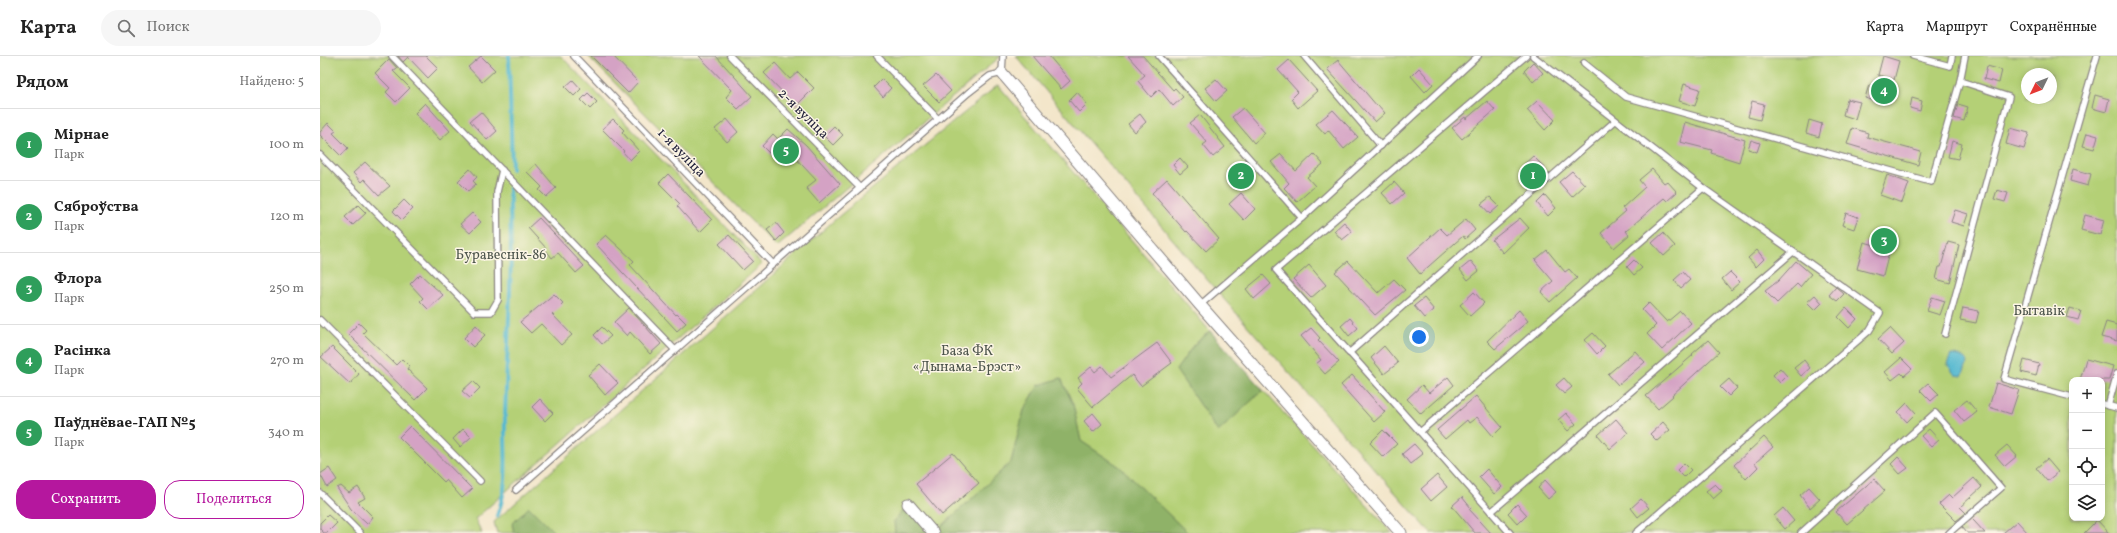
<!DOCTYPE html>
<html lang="ru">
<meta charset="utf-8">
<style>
body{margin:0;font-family:Vollkorn,serif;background:#f6f6f6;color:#222}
.controls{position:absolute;right:12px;bottom:12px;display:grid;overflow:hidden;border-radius:8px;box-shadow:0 2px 6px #0003}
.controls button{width:36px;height:36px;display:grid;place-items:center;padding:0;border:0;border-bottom:1px solid #e0e0e0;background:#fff;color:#222;font:20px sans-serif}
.compass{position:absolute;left:1701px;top:12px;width:36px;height:36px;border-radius:50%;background:#fff;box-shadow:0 2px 6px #0003;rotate:227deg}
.you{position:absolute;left:1099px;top:281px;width:14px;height:14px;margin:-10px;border:3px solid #fff;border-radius:50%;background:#1a73e8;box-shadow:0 0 0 6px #1a73e833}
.badge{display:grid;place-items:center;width:26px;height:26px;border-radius:50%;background:#b5179e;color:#fff;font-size:13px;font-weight:700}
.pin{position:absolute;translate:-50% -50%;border:2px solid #fff;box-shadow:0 1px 4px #0006}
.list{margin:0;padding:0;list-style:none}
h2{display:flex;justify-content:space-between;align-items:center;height:52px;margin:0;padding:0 16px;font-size:17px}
h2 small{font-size:13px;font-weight:400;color:#767676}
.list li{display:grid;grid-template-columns:26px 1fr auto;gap:12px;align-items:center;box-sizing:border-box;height:72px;padding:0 16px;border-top:1px solid #e0e0e0}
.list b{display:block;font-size:15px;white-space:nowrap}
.list p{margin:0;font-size:13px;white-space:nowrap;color:#767676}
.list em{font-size:13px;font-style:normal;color:#767676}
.actions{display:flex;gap:8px;padding:12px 16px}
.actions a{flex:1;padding:9px 0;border:1px solid #b5179e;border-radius:16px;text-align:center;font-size:14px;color:#b5179e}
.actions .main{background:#b5179e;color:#fff}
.icon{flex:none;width:22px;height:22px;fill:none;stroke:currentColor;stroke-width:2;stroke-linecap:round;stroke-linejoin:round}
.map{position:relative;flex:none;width:1797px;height:477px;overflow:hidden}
header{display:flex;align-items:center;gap:24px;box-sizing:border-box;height:56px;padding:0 20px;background:#fff;border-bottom:1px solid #e0e0e0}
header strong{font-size:19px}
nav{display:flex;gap:22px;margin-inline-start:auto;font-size:14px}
.search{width:280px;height:36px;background:#f6f6f6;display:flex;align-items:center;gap:10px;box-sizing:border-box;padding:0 14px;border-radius:22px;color:#767676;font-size:15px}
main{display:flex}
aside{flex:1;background:#fff}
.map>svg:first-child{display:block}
.green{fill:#b4d076;stroke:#6b7958;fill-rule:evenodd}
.forest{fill:#8fb267;stroke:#586a51}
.water{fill:#52b8d0;stroke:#3a6d86}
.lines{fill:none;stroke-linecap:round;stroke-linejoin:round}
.stream{stroke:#52b8d0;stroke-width:4}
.building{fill:#d4a2c4}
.service-casing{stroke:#8a8482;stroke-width:8}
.minor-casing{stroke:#8a8482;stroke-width:13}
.service{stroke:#fff;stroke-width:5.5}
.minor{stroke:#fff;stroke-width:11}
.labels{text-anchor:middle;stroke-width:3;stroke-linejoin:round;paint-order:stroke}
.street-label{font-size:14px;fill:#22223b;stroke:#fcf5e5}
.park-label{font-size:14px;fill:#4e564d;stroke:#fcf5e5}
</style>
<header>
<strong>Карта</strong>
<div class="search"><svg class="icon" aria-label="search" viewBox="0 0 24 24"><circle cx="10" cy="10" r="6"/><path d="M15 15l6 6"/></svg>Поиск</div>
<nav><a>Карта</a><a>Маршрут</a><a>Сохранённые</a></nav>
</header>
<main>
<aside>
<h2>Рядом<small>Найдено: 5</small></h2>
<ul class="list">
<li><span class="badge" style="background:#2e9e5b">1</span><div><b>Мірнае</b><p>Парк</p></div><em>100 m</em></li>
<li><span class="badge" style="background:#2e9e5b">2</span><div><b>Сяброўства</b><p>Парк</p></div><em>120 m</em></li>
<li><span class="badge" style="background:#2e9e5b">3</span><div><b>Флора</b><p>Парк</p></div><em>250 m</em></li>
<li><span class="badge" style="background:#2e9e5b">4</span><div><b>Расінка</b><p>Парк</p></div><em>270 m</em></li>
<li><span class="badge" style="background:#2e9e5b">5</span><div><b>Паўднёвае-ГАП №5</b><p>Парк</p></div><em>340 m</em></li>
</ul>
<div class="actions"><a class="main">Сохранить</a><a>Поделиться</a></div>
</aside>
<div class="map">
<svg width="1797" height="477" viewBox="0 0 1797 477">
<rect width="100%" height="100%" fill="#fcf5e5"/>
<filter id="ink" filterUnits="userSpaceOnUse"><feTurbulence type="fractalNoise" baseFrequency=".025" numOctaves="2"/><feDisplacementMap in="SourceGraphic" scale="8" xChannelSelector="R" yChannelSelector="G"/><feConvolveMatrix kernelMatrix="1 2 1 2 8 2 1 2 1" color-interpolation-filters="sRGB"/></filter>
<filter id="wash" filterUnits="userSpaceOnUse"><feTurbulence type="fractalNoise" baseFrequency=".012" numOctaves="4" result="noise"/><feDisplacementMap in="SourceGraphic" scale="16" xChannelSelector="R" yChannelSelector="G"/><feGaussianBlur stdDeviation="0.9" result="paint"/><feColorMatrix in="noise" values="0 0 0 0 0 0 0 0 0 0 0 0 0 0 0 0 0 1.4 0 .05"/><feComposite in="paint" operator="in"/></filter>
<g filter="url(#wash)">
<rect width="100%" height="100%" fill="#f3e6ca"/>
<g class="green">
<polygon points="0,0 241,0 442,208 155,463 162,477 0,477"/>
<polygon points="268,0 681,0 457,191"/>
<path d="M696 0H1797V477H1111L902 241ZM1707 18H1731V42H1707ZM1752 324H1782V462H1752Z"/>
<polygon points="678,29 890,275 873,290 898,375 943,334 1072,477 177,477 174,466 518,161"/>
</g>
<g class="forest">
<polygon points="890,275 943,334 898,376 856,314 873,290"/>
<polygon points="741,322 753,348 761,385 800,411 868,477 575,477 574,465 583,454 620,472 691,406 704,354 719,329"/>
<polygon points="209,451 235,477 194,477 192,468"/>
</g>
<path class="water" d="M1631 299C1638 299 1645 300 1648 307L1642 320 1635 319 1627 308Z"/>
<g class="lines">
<g class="stream">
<polyline points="189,0 192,113"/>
<path d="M177 460C190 426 184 396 185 361 187 284 194 209 189 132"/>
</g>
</g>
<g id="blocks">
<g class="building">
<polygon points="78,0 106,0 118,12 108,22 88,1 83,6"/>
<polygon points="161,0 175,14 162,26 148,11"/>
<polygon points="271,0 293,0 318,26 308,37"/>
<polygon points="379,0 396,0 432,40 418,53 406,41 412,34"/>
<polygon points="712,0 729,0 750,25 741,33"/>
<polygon points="808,0 823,0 853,34 855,32 863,41 853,50 839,33 831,41 818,25 825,19"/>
<polygon points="1563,0 1579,5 1574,24 1558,19"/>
<polygon points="69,3 77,12 73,15 90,32 76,46 66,36 70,32 55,17"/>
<polygon points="969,4 997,35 978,52 971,43 978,36 958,14"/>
<polygon points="1018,4 1057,50 1058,49 1065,57 1055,66 1007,13"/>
<polygon points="1213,6 1223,17 1213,26 1204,15"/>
<polygon points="455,7 470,23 478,16 494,32 476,50 444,17"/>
<polygon points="1667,10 1682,14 1679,27 1664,23"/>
<polygon points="1099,12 1113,28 1105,36 1091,20"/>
<polygon points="616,19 631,35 619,46 603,30"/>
<polygon points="562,23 571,32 563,41 554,31"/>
<polygon points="896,23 907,35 896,45 885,32"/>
<polygon points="253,24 261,33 254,40 245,31"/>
<polygon points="1364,28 1380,33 1375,50 1359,45"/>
<polygon points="1549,29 1561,32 1558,46 1545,42"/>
<polygon points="757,36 767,48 759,56 749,44"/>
<polygon points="268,37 277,46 270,53 261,44"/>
<polygon points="1775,39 1789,43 1786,56 1772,52"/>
<polygon points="1592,42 1602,45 1600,55 1590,52"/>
<polygon points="1527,43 1540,46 1535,63 1523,59"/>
<polygon points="1167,45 1175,54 1142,83 1132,72 1145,61 1146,63"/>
<polygon points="1217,45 1235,64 1225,74 1207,54"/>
<polygon points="1432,45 1444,48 1440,64 1428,61"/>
<polygon points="105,47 130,75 120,84 95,57"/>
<polygon points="1638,48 1648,51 1644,65 1634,62"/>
<polygon points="923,52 945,77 934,87 912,61"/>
<polygon points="1013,54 1038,81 1024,93 1008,74 1005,78 996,68"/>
<polygon points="161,56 177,75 167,84 150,65"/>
<polygon points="820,58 826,66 815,76 808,68"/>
<polygon points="880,59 905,91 893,101 883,89 887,86 870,67"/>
<polygon points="293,63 304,74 302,76 319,95 310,104 303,96 304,95 282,73"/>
<polygon points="407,63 418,76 407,86 395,73"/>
<polygon points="1489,64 1502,68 1499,81 1486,77"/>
<polygon points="1365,66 1425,84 1419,106 1391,97 1392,94 1360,86"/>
<polygon points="8,67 16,75 13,77 28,92 21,100 0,79 0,76"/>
<polygon points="514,70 523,79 513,89 504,80"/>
<polygon points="1532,72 1548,77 1547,81 1601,96 1598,109 1527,88"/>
<polygon points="1690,72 1709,77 1704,93 1686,88"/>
<polygon points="468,73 486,89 520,128 499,147 486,132 496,124 469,95 465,99 462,96 455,103 442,90 453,78 458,83"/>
<polygon points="1767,77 1778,80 1774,93 1763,90"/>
<polygon points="1431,84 1440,87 1437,96 1428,93"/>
<polygon points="1632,85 1642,88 1638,103 1628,101"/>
<polygon points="961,98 976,115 994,98 1003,108 987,121 995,130 977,146 964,132 969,127 951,106"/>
<polygon points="1213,100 1224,111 1213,122 1202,110"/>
<polygon points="860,102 868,111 860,118 853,109"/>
<polygon points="45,106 70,130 59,139 44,123 41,126 33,117"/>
<polygon points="216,108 236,132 226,141 219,134 222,131 207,116"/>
<polygon points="150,113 157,121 153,125 156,128 148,135 138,125"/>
<polygon points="1332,113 1344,127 1347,125 1357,136 1347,145 1344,142 1306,175 1309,179 1294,192 1281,177 1306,155 1302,152 1325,131 1319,124"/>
<polygon points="1753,113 1771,118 1768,130 1750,125"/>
<polygon points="1252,115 1265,129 1252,141 1239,126"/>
<polygon points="348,118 392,164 380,176 357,150 360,148 339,127"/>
<polygon points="1567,119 1589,127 1582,147 1560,139"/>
<polygon points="847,123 899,183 886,195 867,175 866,176 832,137"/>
<polygon points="1074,126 1084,137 1072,148 1062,137"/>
<polygon points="1677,134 1688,137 1685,146 1674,143"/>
<polygon points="921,137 935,153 924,164 909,148"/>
<polygon points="1225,139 1236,152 1228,160 1217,147"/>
<polygon points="1170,141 1179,150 1170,158 1161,148"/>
<polygon points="84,144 93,153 82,164 73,155"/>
<polygon points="38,149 46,157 33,169 25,161"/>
<polygon points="1635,154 1648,158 1644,170 1631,166"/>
<polygon points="152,157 161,166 150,177 140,168"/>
<polygon points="1526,157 1538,161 1534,173 1522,169"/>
<polygon points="1765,159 1784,164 1780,179 1761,174"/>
<polygon points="219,162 264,210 256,217 238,197 232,202 225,193 226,192 208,172"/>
<polygon points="1200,162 1209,172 1183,197 1172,184"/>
<polygon points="1146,163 1155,174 1145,183 1143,180 1100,218 1087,202 1120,172 1127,179"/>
<polygon points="1024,166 1032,176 1022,184 1014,175"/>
<polygon points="456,167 464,177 456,185 447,174"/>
<polygon points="1343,177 1355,190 1344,200 1332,187"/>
<polygon points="286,179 314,205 310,209 356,259 357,258 366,267 357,275 276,188"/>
<polygon points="409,179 433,205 423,214 399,188"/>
<polygon points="1544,186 1570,193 1563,220 1537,213"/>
<polygon points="1628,186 1639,189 1630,227 1616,223 1619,211 1621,211"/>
<polygon points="1227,194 1245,216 1249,213 1257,222 1230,246 1221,236 1233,225 1215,204"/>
<polygon points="1437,194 1444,203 1436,211 1428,202"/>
<polygon points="1314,204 1322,212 1314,219 1307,211"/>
<polygon points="1028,205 1058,237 1074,223 1085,234 1055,259 1015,216"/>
<polygon points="1151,205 1159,215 1148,224 1140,214"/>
<polygon points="1476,205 1491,218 1480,231 1477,228 1457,247 1445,235 1458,225"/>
<polygon points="989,209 1006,229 991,242 973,223"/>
<polygon points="1363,216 1370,224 1361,232 1354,224"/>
<polygon points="1410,216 1420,226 1411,234 1402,223"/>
<polygon points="100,218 123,239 108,253 100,245 103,242 90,228"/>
<polygon points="943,219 951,228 934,243 926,233"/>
<polygon points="1516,231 1524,238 1517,245 1509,239"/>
<polygon points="1154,236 1164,247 1150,260 1140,249"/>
<polygon points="234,238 243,247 232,258 252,279 241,289 221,268 211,277 200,266"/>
<polygon points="1495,239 1502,247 1495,254 1487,246"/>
<polygon points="1612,241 1625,245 1620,259 1607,255"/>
<polygon points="1104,242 1114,254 1104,262 1094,250"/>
<polygon points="1329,247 1347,266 1360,255 1371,267 1342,294 1327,278 1336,269 1322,254"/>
<polygon points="309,252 341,288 330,298 310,276 307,280 294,266"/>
<polygon points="1526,252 1537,263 1529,272 1518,261"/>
<polygon points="1643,252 1659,255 1656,267 1640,264"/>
<polygon points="1750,252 1761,255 1758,264 1747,261"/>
<polygon points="1199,254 1208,265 1175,293 1167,285"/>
<polygon points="1030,262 1038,272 1029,280 1021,270"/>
<polygon points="1786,266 1797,269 1797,285 1781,281"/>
<polygon points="39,267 46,274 43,277 76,309 82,303 89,310 87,313 107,332 95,344 28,278"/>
<polygon points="156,269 165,279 153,291 144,282"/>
<polygon points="282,271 291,280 282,288 274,279"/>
<polygon points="991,272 1000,282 998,284 1019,306 1005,318 996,308 1001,304 981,280"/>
<polygon points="1570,272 1584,287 1572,298 1558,283"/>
<polygon points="1273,277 1285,290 1277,298 1265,284"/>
<polygon points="1388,284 1399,296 1352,339 1353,340 1338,353 1326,340 1373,299 1372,298"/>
<polygon points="837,287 852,307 821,330 812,319 773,351 757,332 762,327 758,322 771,311 775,316 782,310 791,321"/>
<polygon points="1064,290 1078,307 1064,318 1051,302"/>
<polygon points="12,291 39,318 30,328 1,301"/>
<polygon points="1315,295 1325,306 1298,329 1288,318"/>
<polygon points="1581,302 1592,313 1584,320 1581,317 1572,324 1565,316"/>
<polygon points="1766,303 1793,310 1789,324 1760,324"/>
<polygon points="1484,304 1490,312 1481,320 1474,312"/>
<polygon points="1704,304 1719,308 1716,320 1701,316"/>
<polygon points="280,308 298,327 285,339 268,319"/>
<polygon points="1460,312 1467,320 1460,327 1453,319"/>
<polygon points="1032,319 1065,356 1054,366 1021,329"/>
<polygon points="1128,321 1134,329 1101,358 1087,343 1102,329 1109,337"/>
<polygon points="1244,322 1252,331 1244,338 1236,329"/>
<polygon points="1409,323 1417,332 1409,340 1400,331"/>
<polygon points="153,325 160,332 150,342 142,335"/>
<polygon points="1608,327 1619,338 1611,345 1600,334"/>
<polygon points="1676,327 1699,334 1691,358 1669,351"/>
<polygon points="1156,340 1182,371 1173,380 1157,361 1149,367 1147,364 1125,383 1117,374"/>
<polygon points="220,343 233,357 225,365 212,351"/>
<polygon points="1647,344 1657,356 1644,366 1634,354"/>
<polygon points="1587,347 1596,357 1587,366 1578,356"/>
<polygon points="773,357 782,368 773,376 764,365"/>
<polygon points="1246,357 1256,368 1248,375 1238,364"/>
<polygon points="1296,363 1308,377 1290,393 1278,379"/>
<polygon points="1343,366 1350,374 1337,385 1330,378"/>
<polygon points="90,370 152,433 142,442 126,424 124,426 79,381"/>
<polygon points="143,373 151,381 140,391 133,383"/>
<polygon points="1609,373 1619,384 1611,391 1601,380"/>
<polygon points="1063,374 1077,388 1063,401 1050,387"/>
<polygon points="1444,381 1453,391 1435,407 1438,411 1426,423 1414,409"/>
<polygon points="1094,388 1103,398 1090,408 1082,398"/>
<polygon points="1687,389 1697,400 1685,410 1675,399"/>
<polygon points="633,397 659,427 622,459 596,428"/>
<polygon points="1578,401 1588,412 1580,418 1571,408"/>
<polygon points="1727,403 1738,416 1727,425 1716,412"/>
<polygon points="1364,407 1371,414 1364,421 1357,414"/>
<polygon points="9,412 17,424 7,431 0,418"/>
<polygon points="1167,413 1182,431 1174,438 1159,421"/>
<polygon points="1117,419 1127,431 1111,445 1101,433"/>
<polygon points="1654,422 1662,431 1640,451 1646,457 1636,465 1619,448 1629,439 1632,442"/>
<polygon points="1554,423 1565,435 1527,468 1516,456"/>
<polygon points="1225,424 1236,436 1228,443 1218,432"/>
<polygon points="1395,428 1402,435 1393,443 1386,435"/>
<polygon points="21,430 29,437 38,431 45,442 38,446 53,461 47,468 31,453 17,432"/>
<polygon points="1489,431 1500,443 1490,452 1480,439"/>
<polygon points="1142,441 1151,452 1149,453 1171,477 1155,477 1132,450"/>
<polygon points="1321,443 1329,452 1318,461 1311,452"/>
<polygon points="1197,448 1207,459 1198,468 1188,457"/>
<polygon points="1463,452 1474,465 1465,473 1454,460"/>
<polygon points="8,459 17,467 7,477 4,477 0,473 0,467"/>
<polygon points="1652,463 1654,465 1665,477 1647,477 1642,471"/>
<polygon points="1777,464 1789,477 1764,477"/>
<polygon points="1697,465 1708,477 1683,477"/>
</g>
</g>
</g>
<g filter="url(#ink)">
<use href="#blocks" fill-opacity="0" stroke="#8a8482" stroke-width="1"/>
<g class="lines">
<g class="service-casing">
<g id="service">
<polyline points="72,0 355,294"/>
<polyline points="254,0 453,208"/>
<polyline points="410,0 540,132"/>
<polyline points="557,0 618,63"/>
<polyline points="839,0 982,162"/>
<polyline points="984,0 1061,90"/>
<polyline points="1213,0 1383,132 1560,257 1549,275 1316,477"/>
<polyline points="1593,0 1630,10 1632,0"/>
<polyline points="1264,7 1306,41 1611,126 1640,25 1645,0"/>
<polyline points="0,99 154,256 171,256 178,244 177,136 182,114"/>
<polyline points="880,249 982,162 1158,0"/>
<polyline points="0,264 160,425"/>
<polyline points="1625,278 1689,41 1640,25"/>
<polyline points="1029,297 1295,65"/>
<polyline points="1752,341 1684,323 1777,0"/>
<polyline points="1782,348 1797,352"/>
<polyline points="1788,350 1797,318"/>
<polyline points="1100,376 1383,132"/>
<polyline points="196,434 648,37 670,20 682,17 683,0"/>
<polyline points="0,437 40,477"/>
<polyline points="1171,456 1473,196"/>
<polyline points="1190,477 956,214 1206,0"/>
<polyline points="1481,477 1615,357 1681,432 1629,477"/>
</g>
</g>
<g class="minor-casing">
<g id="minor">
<polyline points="682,17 880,249 1081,477"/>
<polyline points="588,448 613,477"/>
</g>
</g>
<use href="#service" class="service"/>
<use href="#minor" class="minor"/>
</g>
</g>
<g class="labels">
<g class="street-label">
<text transform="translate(484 57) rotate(45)" y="5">2-я вуліца</text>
<text transform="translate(362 96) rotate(46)" y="5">1-я вуліца</text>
</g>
<g class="park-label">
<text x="181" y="203">Буравеснік-86</text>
<text x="1719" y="259">Бытавік</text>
<text x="647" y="299">База ФК<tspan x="647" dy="16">«Дынама-Брэст»</tspan></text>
</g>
</g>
</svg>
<div class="controls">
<button>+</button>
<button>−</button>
<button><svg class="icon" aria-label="locate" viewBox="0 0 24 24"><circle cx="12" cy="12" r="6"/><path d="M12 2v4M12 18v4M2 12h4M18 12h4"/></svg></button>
<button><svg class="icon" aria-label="layers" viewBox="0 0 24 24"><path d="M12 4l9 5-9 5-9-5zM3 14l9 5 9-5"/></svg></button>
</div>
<svg class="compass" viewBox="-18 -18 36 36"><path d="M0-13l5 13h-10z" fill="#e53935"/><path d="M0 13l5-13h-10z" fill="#767676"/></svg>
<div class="you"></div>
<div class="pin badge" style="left:1213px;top:120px;background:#2e9e5b">1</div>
<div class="pin badge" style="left:921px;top:120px;background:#2e9e5b">2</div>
<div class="pin badge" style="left:1564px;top:185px;background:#2e9e5b">3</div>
<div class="pin badge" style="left:1564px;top:35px;background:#2e9e5b">4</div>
<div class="pin badge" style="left:466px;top:95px;background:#2e9e5b">5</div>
</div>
</main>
